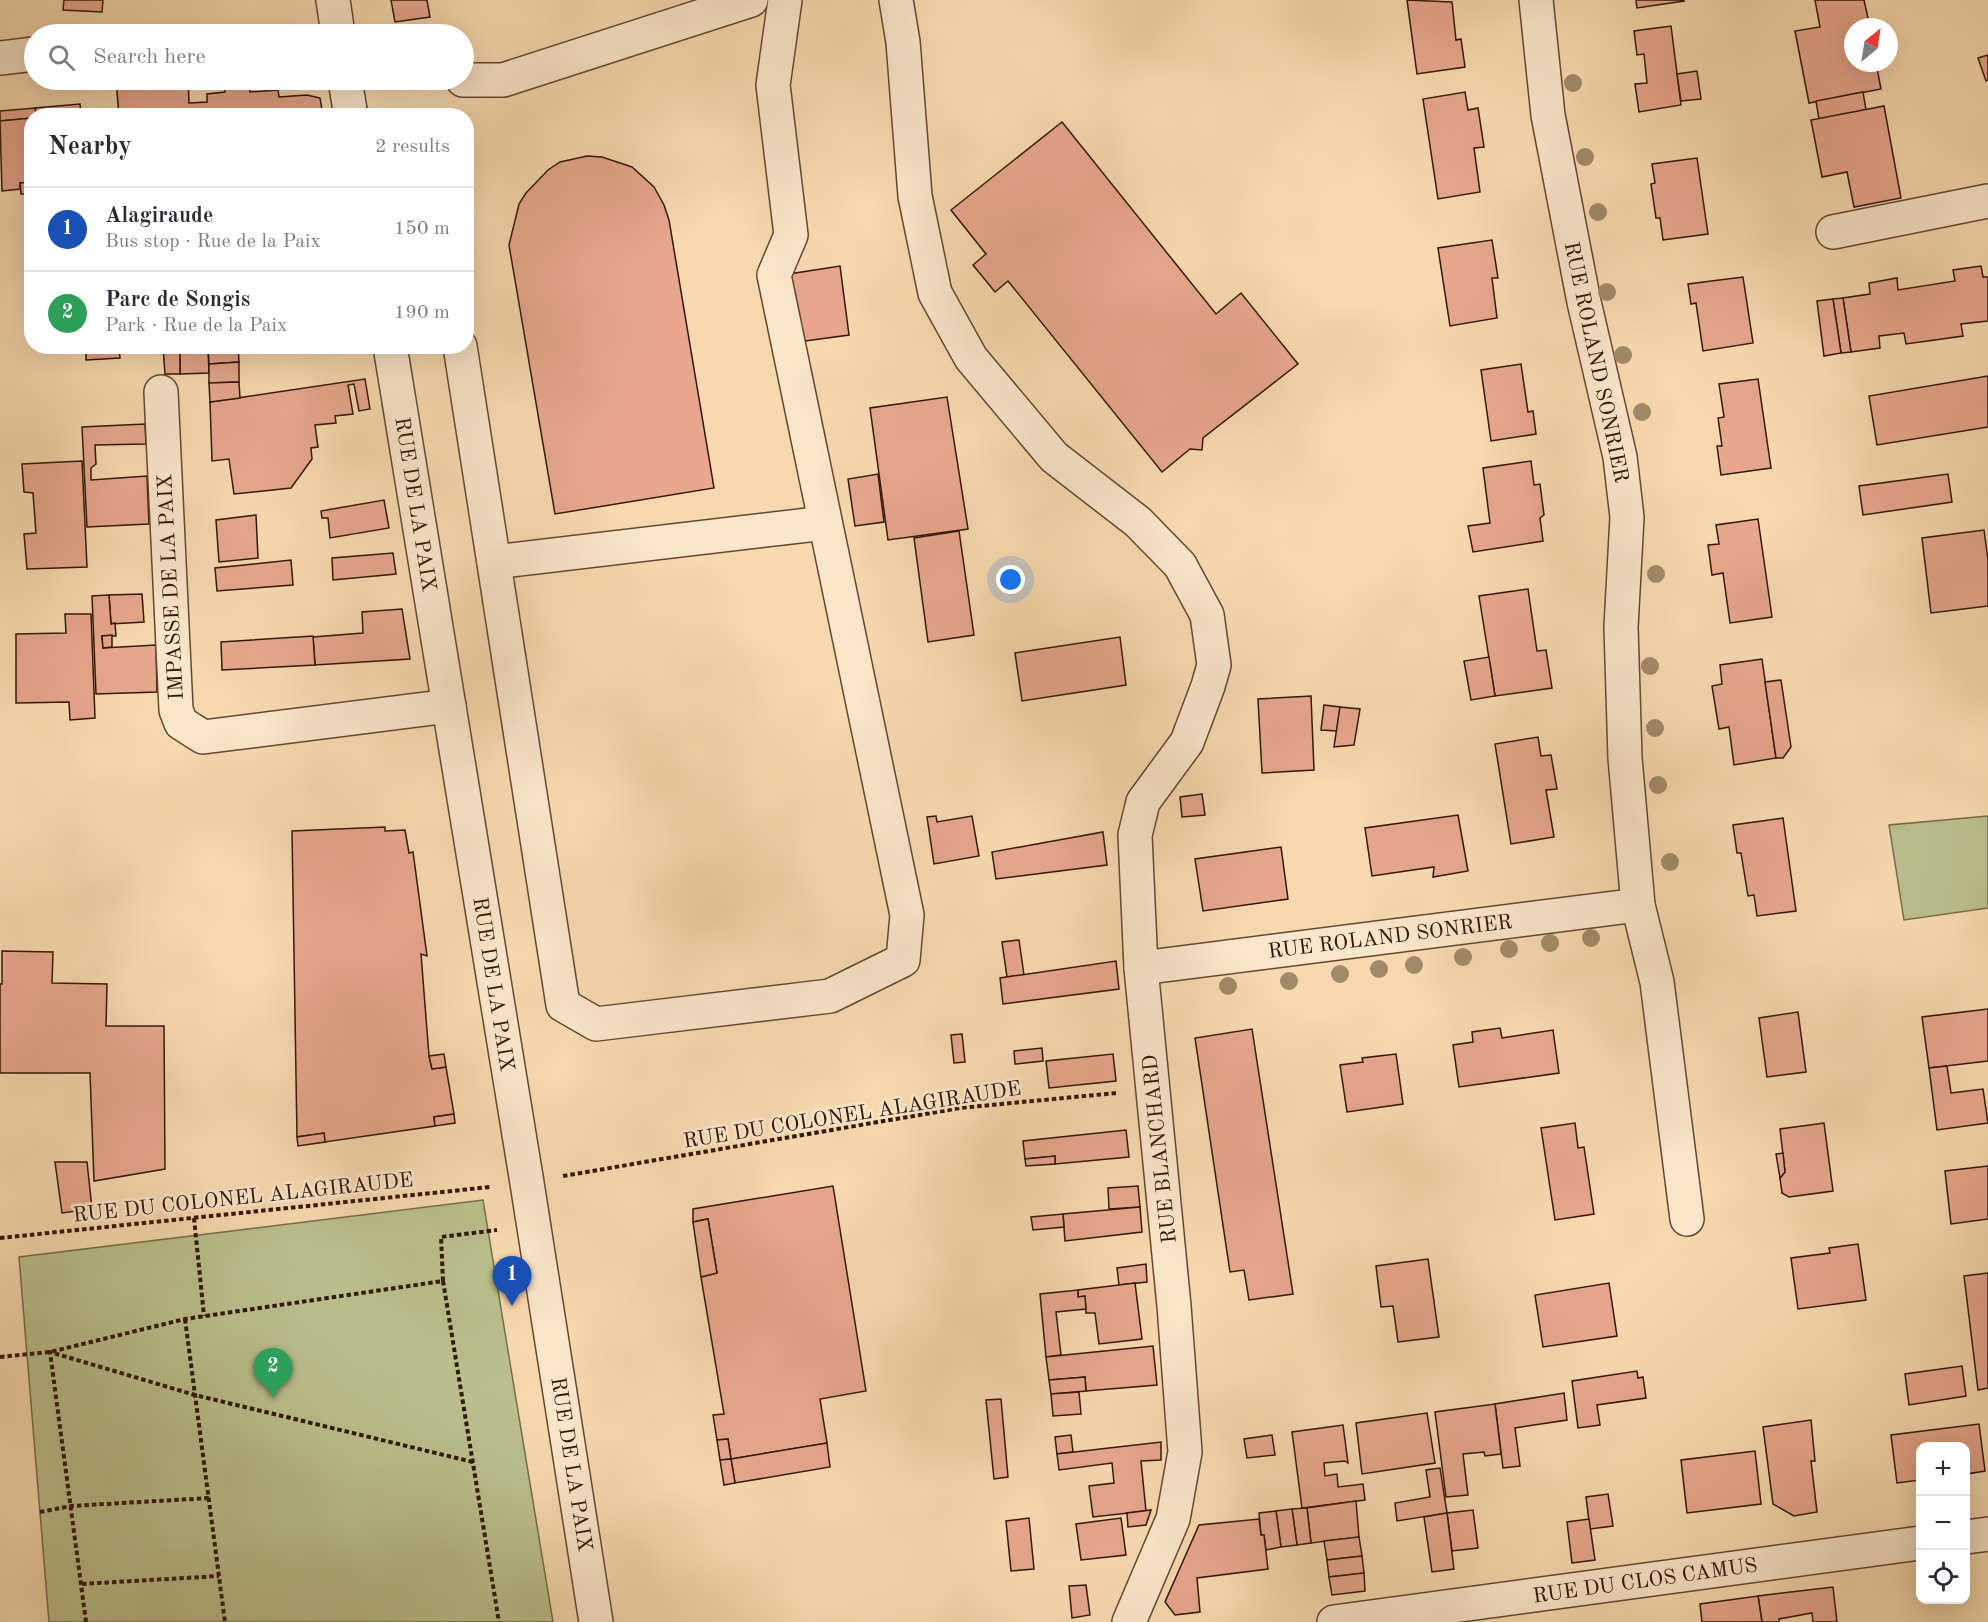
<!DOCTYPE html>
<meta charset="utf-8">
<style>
body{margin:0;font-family:"Old Standard TT",serif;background:#f7f7f7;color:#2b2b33}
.controls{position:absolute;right:18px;bottom:18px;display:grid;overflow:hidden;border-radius:12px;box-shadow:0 6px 24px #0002}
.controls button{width:54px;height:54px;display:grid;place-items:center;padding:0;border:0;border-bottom:2px solid #e1e1e2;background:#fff;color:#2b2b33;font:30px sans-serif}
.compass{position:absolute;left:1844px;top:18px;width:54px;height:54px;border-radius:50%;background:#fff;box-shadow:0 6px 24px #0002;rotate:30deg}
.you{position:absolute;left:1011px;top:580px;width:21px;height:21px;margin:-15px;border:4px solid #fff;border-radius:50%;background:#1a73e8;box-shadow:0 0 0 9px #1a73e833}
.badge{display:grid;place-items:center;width:39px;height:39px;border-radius:50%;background:#b45309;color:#fff;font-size:20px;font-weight:700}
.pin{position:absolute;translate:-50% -50px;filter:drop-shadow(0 2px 3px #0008)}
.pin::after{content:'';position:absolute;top:32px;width:21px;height:18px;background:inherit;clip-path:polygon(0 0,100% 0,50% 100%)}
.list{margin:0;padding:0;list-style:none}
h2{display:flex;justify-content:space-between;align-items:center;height:78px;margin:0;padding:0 24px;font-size:26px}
h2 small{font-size:20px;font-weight:400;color:#7c7c81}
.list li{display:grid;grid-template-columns:39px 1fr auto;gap:18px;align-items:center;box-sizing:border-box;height:84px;padding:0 24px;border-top:2px solid #e1e1e2}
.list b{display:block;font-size:22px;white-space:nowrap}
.list p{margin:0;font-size:20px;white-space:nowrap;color:#7c7c81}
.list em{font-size:20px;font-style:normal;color:#7c7c81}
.icon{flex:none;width:33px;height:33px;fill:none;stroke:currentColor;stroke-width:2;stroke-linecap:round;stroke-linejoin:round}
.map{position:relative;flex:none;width:1988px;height:1622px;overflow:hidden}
.search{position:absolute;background:#fff;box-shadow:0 6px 24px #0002;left:24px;top:24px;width:450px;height:66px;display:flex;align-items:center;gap:15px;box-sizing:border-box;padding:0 21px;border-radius:33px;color:#7c7c81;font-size:22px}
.panel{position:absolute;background:#fff;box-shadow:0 6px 24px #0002;left:24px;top:108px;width:450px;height:246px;border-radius:24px}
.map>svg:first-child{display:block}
.green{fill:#bac08d;stroke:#766c4a;stroke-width:1.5}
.building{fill:#e8a78d;stroke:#311707;stroke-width:1.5}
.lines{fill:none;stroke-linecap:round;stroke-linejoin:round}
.minor-casing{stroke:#634831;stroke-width:36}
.path{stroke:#311707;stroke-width:4;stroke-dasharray:4.5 3;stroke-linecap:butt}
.minor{stroke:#fae6cb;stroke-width:33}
.tree{fill:#a18a69}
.labels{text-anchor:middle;stroke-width:5;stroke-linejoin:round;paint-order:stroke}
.street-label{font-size:21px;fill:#311707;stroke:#fae6cb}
</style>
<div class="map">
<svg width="1988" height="1622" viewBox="0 0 1988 1622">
<rect width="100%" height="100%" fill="#f8d9af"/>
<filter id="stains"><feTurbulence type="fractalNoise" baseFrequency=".00333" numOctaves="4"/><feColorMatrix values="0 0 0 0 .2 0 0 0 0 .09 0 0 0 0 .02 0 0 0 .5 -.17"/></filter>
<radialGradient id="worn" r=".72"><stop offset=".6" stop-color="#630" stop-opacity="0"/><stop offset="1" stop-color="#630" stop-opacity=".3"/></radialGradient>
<g class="green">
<polygon points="1988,816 1988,908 1904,920 1889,825"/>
<polygon points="483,1200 553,1622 49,1622 19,1257"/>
</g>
<g class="building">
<polygon points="64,0 103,0 102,12 63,10"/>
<polygon points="391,0 427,0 430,17 395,22"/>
<polygon points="1407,0 1452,2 1456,40 1461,39 1465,67 1417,74"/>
<polygon points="1636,0 1684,0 1684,1 1637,8"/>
<polygon points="1815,0 1864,0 1870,27 1853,27 1853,63 1876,63 1881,89 1809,103 1795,31 1820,27"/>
<polygon points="1671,26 1681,105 1639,112 1635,84 1647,83 1644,54 1637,55 1634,31"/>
<polygon points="1988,55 1988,80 1986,81 1978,58"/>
<polygon points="1697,71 1701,99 1681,101 1677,74"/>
<polygon points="116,80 188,80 189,103 207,102 207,94 225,92 224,80 248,80 250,92 278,90 279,97 307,95 320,98 323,116 119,116"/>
<polygon points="1465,92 1468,110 1478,108 1484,147 1474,148 1480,192 1438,199 1423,99"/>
<polygon points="1863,92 1866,110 1819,119 1816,101"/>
<polygon points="80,104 81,116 36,116 35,108"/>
<polygon points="1884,106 1901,198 1854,207 1847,172 1822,177 1811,120"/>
<polygon points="35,108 36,116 32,116 32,118 0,121 0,111"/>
<polygon points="32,118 32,182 20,183 20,189 2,191 0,121"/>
<polygon points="1062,122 1216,314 1241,293 1298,364 1203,438 1202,450 1190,449 1162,472 1008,281 995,292 973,265 986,254 951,210"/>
<polygon points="587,156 602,157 632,167 654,187 664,205 669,220 714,488 555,514 509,245 519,204 526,193 548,170 560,162"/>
<polygon points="1697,158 1708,234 1663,240 1660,218 1656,218 1651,184 1655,183 1652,164"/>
<polygon points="32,182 32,194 21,194 20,183"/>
<polygon points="1492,240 1498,278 1492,278 1497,318 1450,326 1438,248"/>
<polygon points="840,266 849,335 798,342 789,274"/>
<polygon points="1981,266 1983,277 1988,277 1988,321 1961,324 1963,336 1906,344 1904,333 1879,336 1880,348 1851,352 1843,298 1870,294 1869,283 1897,278 1898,290 1955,281 1953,270"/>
<polygon points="1743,277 1753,343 1703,351 1696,303 1691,304 1688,284"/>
<polygon points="1843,298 1851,352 1841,353 1833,299"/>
<polygon points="1833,299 1841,353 1824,356 1817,301"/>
<polygon points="86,346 119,346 120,358 86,360"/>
<polygon points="180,346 208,346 209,373 180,374"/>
<polygon points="180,346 180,374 165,374 163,347"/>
<polygon points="208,346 238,346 239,362 209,364"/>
<polygon points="239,362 239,382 209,383 209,364"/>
<polygon points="1521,364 1528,412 1533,411 1536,434 1491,441 1481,370"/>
<polygon points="1988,376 1988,427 1877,445 1869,396"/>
<polygon points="365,379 370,409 359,411 354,384 348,385 353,414 335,416 336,423 315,425 318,447 311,448 312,459 291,488 234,494 229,459 212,461 210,402"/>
<polygon points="1758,379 1771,468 1721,475 1717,446 1722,446 1718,418 1724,417 1719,384"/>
<polygon points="239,382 240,398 210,402 209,383"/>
<polygon points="947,397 968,529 888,540 870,408"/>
<polygon points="145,424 146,444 95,445 96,464 91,468 91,480 147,476 149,524 87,527 82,427"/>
<polygon points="82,461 87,567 27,569 24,534 36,533 33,493 24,492 22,464"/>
<polygon points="1531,461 1534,485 1540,484 1544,515 1540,518 1543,541 1473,552 1468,526 1490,523 1483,468"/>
<polygon points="878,474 884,522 855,526 848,479"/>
<polygon points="1948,474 1952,502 1863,515 1859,486"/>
<polygon points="384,500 389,528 330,538 328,518 322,518 321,511"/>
<polygon points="256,515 258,558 219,562 216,520"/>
<polygon points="1758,519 1772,617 1730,623 1723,573 1712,575 1708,545 1719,544 1716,525"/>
<polygon points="1984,530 1988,560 1988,606 1931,613 1922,538"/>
<polygon points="959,531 974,635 928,642 914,538"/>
<polygon points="393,553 396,574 333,580 332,558"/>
<polygon points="291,560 293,585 217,591 215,568"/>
<polygon points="1528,589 1537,651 1546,650 1552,688 1495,696 1479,596"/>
<polygon points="142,594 144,622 111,624 109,595"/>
<polygon points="109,595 111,624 115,623 116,636 102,636 103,648 156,645 157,692 96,694 92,596"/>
<polygon points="402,609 410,659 315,665 313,637 363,633 362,612"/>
<polygon points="65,614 91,614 95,718 70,720 69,702 16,703 16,634 66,633"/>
<polygon points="112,635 112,647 103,648 102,636"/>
<polygon points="313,636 315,665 222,670 221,642"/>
<polygon points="1120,637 1126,685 1022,701 1015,653"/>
<polygon points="1489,657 1495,696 1471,700 1464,661"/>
<polygon points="1762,659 1776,758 1734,765 1729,727 1719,729 1712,686 1722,684 1720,665"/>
<polygon points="1781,680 1791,747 1783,758 1776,758 1765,682"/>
<polygon points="1311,696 1314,770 1262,773 1258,699"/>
<polygon points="1324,705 1340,707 1337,731 1321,730"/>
<polygon points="1340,707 1360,709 1354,745 1334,747"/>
<polygon points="1538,737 1541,756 1551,755 1557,789 1546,790 1554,837 1511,844 1495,744"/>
<polygon points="1202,794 1205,815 1182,817 1180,797"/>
<polygon points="1458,815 1468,871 1433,877 1434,867 1372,876 1365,828"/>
<polygon points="936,816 937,822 972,816 979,856 934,864 927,817"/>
<polygon points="1783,818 1796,911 1757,916 1754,895 1748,896 1741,853 1737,853 1733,825"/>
<polygon points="385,827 385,831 405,830 409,853 413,852 427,956 421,954 429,1056 432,1069 446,1067 454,1114 434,1117 435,1126 325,1142 324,1133 297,1137 292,831"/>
<polygon points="1103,832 1107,865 996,879 992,852"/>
<polygon points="1281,847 1288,899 1203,911 1195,859"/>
<polygon points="1019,940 1024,975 1007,977 1002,942"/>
<polygon points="2,951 53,952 52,983 107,984 106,1026 164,1026 165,1169 94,1181 90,1073 0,1073 0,984 2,984"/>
<polygon points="1116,961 1119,989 1003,1004 1000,978"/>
<polygon points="1988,1009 1988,1061 1929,1068 1922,1017"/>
<polygon points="1798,1012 1806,1072 1767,1077 1759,1018"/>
<polygon points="1500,1028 1502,1038 1553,1030 1559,1073 1459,1087 1453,1045 1473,1042 1472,1032"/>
<polygon points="1252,1029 1293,1294 1249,1300 1244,1270 1230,1272 1195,1038"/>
<polygon points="962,1034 965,1062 954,1063 951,1035"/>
<polygon points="1042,1048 1043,1061 1015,1064 1014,1051"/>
<polygon points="444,1054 446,1067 432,1069 429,1056"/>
<polygon points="1113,1054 1116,1081 1049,1088 1046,1061"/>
<polygon points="1396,1054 1403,1104 1347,1112 1340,1065 1363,1062 1362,1058"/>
<polygon points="1947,1066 1951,1093 1983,1089 1988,1123 1937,1130 1929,1068"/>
<polygon points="454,1114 455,1123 435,1126 434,1117"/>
<polygon points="1575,1123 1578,1148 1584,1147 1594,1214 1555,1220 1541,1128"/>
<polygon points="1824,1123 1833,1191 1789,1197 1782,1193 1780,1178 1785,1172 1780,1129"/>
<polygon points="1126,1130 1129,1157 1055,1164 1055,1156 1025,1159 1023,1141"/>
<polygon points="324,1133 325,1142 298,1146 297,1137"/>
<polygon points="1783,1153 1785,1172 1780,1178 1776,1154"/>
<polygon points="1055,1156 1055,1164 1026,1166 1025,1159"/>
<polygon points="55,1162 87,1162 92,1209 62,1213"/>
<polygon points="1988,1166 1988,1219 1951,1224 1945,1171"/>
<polygon points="833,1186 866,1391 820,1399 827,1443 731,1459 728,1439 717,1440 713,1415 724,1414 701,1277 717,1273 708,1219 693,1222 693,1209"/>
<polygon points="1138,1186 1140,1207 1109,1209 1108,1188"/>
<polygon points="1140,1207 1142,1232 1065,1241 1063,1214"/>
<polygon points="1063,1214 1064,1227 1033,1230 1031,1217"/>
<polygon points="708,1219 717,1273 701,1277 693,1222"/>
<polygon points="1858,1244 1866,1300 1798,1309 1791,1258 1830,1253 1829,1248"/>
<polygon points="1428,1259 1439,1337 1398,1342 1393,1306 1381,1307 1376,1266"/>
<polygon points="1146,1264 1147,1282 1119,1285 1117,1268"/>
<polygon points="1988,1273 1988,1388 1978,1390 1964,1276"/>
<polygon points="1135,1283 1142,1339 1099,1344 1095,1313 1086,1313 1085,1296 1078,1297 1078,1290"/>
<polygon points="1609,1283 1617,1336 1543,1347 1535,1295"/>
<polygon points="1078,1290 1078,1297 1085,1296 1086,1309 1056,1312 1061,1355 1046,1357 1040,1294"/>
<polygon points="1153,1346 1157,1385 1086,1391 1085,1377 1049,1380 1046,1357"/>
<polygon points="1962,1366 1966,1396 1909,1405 1905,1374"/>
<polygon points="1637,1371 1638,1378 1643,1377 1646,1398 1597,1405 1600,1425 1578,1428 1572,1381"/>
<polygon points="1085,1377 1086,1391 1051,1394 1049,1380"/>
<polygon points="1079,1392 1081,1414 1053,1416 1051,1394"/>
<polygon points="1564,1393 1567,1420 1515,1428 1520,1466 1503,1468 1495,1404"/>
<polygon points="1001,1399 1008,1477 994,1479 986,1400"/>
<polygon points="1495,1404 1501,1454 1485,1456 1484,1452 1463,1454 1468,1495 1446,1497 1435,1412"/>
<polygon points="1427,1413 1435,1463 1362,1474 1356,1423"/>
<polygon points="1811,1420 1815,1461 1811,1461 1817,1512 1794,1516 1773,1504 1763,1427"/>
<polygon points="1979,1424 1985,1471 1966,1474 1966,1446 1920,1446 1920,1484 1920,1480 1897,1483 1891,1435"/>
<polygon points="1343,1425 1348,1463 1345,1461 1324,1463 1325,1476 1337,1474 1338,1487 1363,1484 1365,1500 1302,1508 1292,1432"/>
<polygon points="1071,1435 1073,1452 1057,1454 1055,1437"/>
<polygon points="1272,1435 1275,1455 1247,1458 1244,1439"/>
<polygon points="728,1439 731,1459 720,1460 717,1440"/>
<polygon points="1161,1442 1161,1460 1141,1461 1146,1511 1093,1517 1089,1486 1114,1483 1112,1463 1059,1470 1057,1454"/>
<polygon points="827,1443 830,1467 735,1483 731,1459"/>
<polygon points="1755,1451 1761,1504 1687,1513 1681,1460"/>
<polygon points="731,1459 735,1483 724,1485 720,1460"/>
<polygon points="1440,1468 1447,1513 1397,1521 1395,1503 1430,1497 1426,1470"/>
<polygon points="1608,1494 1613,1526 1590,1529 1586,1497"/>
<polygon points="1356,1501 1359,1537 1311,1543 1307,1508"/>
<polygon points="1307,1508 1311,1543 1297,1545 1292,1509"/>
<polygon points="1292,1509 1297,1545 1281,1547 1276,1511"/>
<polygon points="1151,1510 1146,1525 1128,1527 1127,1513"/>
<polygon points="1473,1510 1478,1548 1452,1551 1447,1513"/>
<polygon points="1276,1511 1281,1547 1266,1550 1264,1535 1261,1535 1259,1513"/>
<polygon points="1447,1513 1454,1569 1432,1572 1424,1517"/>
<polygon points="1029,1518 1034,1569 1011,1571 1006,1521"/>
<polygon points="1121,1518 1126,1555 1081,1560 1076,1524"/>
<polygon points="1259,1519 1261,1535 1264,1535 1268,1569 1197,1578 1200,1612 1175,1615 1165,1602 1199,1525"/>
<polygon points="1589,1519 1595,1560 1572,1563 1567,1522"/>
<polygon points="1359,1537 1362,1556 1327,1560 1324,1541"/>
<polygon points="1362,1556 1364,1573 1329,1577 1327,1560"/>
<polygon points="1364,1573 1365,1591 1332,1595 1329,1577"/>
<polygon points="1086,1585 1090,1615 1072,1618 1069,1586"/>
<polygon points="1833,1587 1837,1622 1813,1622 1812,1613 1779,1619 1779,1622 1762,1622 1758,1596"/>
<polygon points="1758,1596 1762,1622 1702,1622 1700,1604"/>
</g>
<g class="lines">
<g class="minor-casing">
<g id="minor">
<polyline points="333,0 338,34"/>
<polyline points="896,0 903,42 915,196 935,293 971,358 1054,457 1138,522 1180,565 1207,615 1214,665 1208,686 1187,742 1143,802 1135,835 1141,968 1174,1306 1185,1452 1173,1519 1129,1622"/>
<polyline points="1536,0 1548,115 1584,302 1620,457 1627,517 1621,627 1625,758 1638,905 1657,982 1687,1219"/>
<polyline points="0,58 34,54"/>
<polyline points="345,80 351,116"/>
<polyline points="463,80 503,80 751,0"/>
<polyline points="1833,232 1988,201"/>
<polyline points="390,346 527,1183 596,1622"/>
<polyline points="460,346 563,1005 596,1024 830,996 903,960 907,915 774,275 791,235 773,85 785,0"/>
<polyline points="161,392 176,710 181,723 203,737 449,706"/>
<polyline points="494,562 825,523"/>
<polyline points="1141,968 1638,905"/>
<polyline points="1966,1537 1988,1534"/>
<polyline points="1334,1622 1920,1543"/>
</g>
</g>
<g class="path">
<polyline points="563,1176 960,1108 1116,1093"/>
<polyline points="194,1218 204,1316"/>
<polyline points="0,1238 490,1187"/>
<polyline points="443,1281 441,1237 497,1230"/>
<polyline points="185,1319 225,1622"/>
<polyline points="0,1357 50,1352 185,1319 443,1281 499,1622"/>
<polyline points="40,1512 71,1506 209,1498"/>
<polyline points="82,1584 219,1576"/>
<polyline points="86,1622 50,1352 195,1395 473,1462"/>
</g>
<use href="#minor" class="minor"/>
</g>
<g class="tree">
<circle cx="1573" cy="83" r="9"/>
<circle cx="1585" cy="157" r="9"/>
<circle cx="1598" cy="212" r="9"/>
<circle cx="1607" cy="292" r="9"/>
<circle cx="1623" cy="355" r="9"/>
<circle cx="1642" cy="412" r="9"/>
<circle cx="1656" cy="574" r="9"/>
<circle cx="1650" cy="666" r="9"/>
<circle cx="1655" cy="728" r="9"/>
<circle cx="1658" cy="785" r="9"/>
<circle cx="1670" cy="862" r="9"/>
<circle cx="1591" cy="938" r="9"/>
<circle cx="1550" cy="943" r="9"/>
<circle cx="1509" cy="949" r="9"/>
<circle cx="1463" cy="957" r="9"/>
<circle cx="1414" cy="965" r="9"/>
<circle cx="1379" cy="969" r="9"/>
<circle cx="1340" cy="974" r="9"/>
<circle cx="1289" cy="981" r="9"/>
<circle cx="1228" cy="986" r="9"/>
</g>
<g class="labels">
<g class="street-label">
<text transform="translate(1597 362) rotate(78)" y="7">RUE ROLAND SONRIER</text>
<text transform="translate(416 504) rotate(81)" y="7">RUE DE LA PAIX</text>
<text transform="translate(170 587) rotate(-93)" y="7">IMPASSE DE LA PAIX</text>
<text transform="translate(1390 936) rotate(-7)" y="7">RUE ROLAND SONRIER</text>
<text transform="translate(494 984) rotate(81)" y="7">RUE DE LA PAIX</text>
<text transform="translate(852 1114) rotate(-9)" y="7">RUE DU COLONEL ALAGIRAUDE</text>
<text transform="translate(1159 1149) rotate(-96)" y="7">RUE BLANCHARD</text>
<text transform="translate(243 1197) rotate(-6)" y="7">RUE DU COLONEL ALAGIRAUDE</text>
<text transform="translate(572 1464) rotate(81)" y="7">RUE DE LA PAIX</text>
<text transform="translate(1645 1580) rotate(-8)" y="7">RUE DU CLOS CAMUS</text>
</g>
</g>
<rect width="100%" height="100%" filter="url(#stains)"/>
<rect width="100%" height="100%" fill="url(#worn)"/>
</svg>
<div class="controls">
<button>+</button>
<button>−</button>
<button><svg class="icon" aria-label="locate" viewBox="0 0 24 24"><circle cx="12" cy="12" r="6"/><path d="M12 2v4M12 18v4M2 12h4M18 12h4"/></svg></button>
</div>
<svg class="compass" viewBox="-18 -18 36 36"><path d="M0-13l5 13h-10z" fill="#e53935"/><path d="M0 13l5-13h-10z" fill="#7c7c81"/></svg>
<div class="you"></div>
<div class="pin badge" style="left:512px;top:1306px;background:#1a4fb4">1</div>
<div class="pin badge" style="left:273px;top:1398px;background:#2e9e5b">2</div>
<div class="search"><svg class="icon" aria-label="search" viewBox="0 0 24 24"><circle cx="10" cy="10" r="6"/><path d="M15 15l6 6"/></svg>Search here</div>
<section class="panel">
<h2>Nearby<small>2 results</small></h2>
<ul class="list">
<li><span class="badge" style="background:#1a4fb4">1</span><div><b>Alagiraude</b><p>Bus stop · Rue de la Paix</p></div><em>150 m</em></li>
<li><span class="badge" style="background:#2e9e5b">2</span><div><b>Parc de Songis</b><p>Park · Rue de la Paix</p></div><em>190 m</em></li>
</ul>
</section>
</div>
